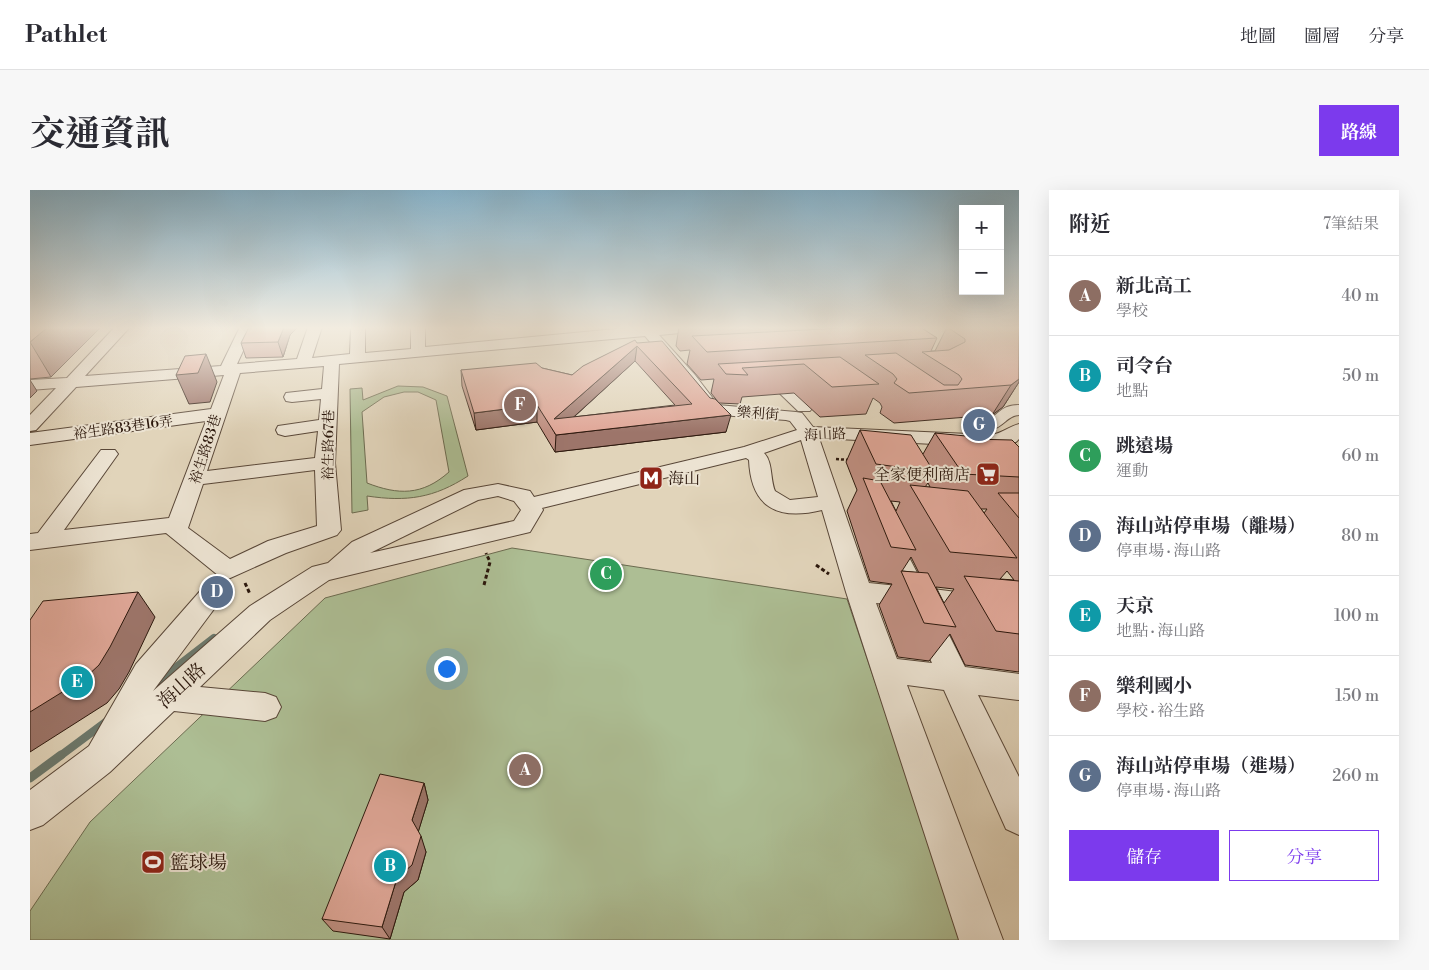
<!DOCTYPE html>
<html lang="zh-TW">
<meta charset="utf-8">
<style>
body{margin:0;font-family:"Libre Bodoni","Noto Serif TC",serif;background:#f7f7f7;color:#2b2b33}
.controls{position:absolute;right:15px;top:15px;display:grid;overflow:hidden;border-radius:0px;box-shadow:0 5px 20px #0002}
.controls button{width:45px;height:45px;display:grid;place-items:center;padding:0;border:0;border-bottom:1px solid #e1e1e2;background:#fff;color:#2b2b33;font:25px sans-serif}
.you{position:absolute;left:416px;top:478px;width:18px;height:18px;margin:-12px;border:4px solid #fff;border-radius:50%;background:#1a73e8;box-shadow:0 0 0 8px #1a73e833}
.badge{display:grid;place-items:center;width:32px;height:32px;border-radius:50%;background:#7c3aed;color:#fff;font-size:16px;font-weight:700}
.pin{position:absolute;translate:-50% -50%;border:2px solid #fff;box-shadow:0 1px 5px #0006}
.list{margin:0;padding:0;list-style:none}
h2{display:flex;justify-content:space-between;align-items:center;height:65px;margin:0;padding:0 20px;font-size:21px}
h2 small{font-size:16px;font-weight:400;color:#7c7c81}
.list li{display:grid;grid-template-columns:32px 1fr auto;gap:15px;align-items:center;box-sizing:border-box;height:80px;padding:0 20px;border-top:1px solid #e1e1e2}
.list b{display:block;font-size:19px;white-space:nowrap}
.list p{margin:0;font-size:16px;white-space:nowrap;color:#7c7c81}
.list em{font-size:16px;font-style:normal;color:#7c7c81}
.actions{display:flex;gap:10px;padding:15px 20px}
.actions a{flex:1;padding:11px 0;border:1px solid #7c3aed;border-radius:0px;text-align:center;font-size:18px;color:#7c3aed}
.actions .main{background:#7c3aed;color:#fff}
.map{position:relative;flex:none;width:989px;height:750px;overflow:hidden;border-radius:0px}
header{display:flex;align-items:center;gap:30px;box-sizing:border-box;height:70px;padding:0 25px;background:#fff;border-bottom:1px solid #e1e1e2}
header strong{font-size:24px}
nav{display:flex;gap:28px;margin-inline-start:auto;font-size:18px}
.intro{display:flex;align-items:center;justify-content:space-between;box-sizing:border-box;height:120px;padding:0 30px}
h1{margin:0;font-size:35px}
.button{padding:12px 22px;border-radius:0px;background:#7c3aed;color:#fff;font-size:18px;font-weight:700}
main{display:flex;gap:30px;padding:0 30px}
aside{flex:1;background:#fff;border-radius:0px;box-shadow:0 5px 20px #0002}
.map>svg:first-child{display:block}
.green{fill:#adbe94;stroke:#6c6b50;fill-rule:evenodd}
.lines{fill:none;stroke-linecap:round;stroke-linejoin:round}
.stream-far1{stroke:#6b786c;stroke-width:8}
.stream{stroke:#6b786c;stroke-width:9}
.minor-casing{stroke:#594738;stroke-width:2}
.path-far1{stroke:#2c180d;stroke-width:2.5;stroke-dasharray:3 2;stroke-linecap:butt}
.path{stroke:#2c180d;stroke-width:3;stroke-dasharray:4 2.5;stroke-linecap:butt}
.minor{fill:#ece3d2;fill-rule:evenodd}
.wall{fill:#c19083;stroke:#2c180d;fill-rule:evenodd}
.shaded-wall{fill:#9d756a;stroke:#2c180d}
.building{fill:#e0a798;stroke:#2c180d;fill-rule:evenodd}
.labels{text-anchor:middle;stroke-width:4;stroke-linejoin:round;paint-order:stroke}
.far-street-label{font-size:14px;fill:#2c180d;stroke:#ece3d2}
.poi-label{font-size:16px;fill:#2c180d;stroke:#ece3d2;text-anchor:end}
.near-street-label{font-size:19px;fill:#2c180d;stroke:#ece3d2}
.near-poi-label{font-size:19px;fill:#2c180d;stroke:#ece3d2;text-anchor:start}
</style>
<header>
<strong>Pathlet</strong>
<nav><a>地圖</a><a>圖層</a><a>分享</a></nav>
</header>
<div class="intro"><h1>交通資訊</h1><a class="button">路線</a></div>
<main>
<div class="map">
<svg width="989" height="750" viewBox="0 0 989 750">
<rect width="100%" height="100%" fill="#e1d4ba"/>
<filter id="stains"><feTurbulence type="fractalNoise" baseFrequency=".004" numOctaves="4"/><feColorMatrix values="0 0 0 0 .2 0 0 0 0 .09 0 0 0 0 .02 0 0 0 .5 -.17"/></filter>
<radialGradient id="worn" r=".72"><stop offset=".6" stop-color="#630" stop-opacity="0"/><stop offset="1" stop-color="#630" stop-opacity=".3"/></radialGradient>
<g class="green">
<path d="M368 196 393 197 417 206 438 286C404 308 377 312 337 306L338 320 322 323 320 199 332 198 333 210ZM374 202H388L406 210 419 282C392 306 368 305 337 293L332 222 354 207Z"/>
<polygon points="482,358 817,409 932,750 0,750 0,721 60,632 295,408"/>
</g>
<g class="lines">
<g class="stream-far1">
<polyline points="127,492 184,448"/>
<polyline points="30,566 77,531"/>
</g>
<polyline class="stream" points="0,588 31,565"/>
<g class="minor-casing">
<g id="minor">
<path d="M85 137H100L55 186 191 176 210 137H224L207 174 267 169 278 137H292L282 168 320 164 321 137H335V163L381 159V137H395V157L607 137H678L671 141 629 145 665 185 688 215 766 222 772 223 783 237 961 245C973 243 978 237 989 234V249L986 252 961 257 789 248 839 393 868 396 847 349 851 344 859 341 867 344 895 398 958 406 962 413 958 420 949 423 906 419 935 477 989 484V510L948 505 989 587V645L976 639 914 500 877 495 973 750H929L816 402 792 320C747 331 721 317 719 270L716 268 512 318 513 320 500 342 299 390 240 430 170 497 235 503 246 507 251 517 246 527 235 531 144 521 80 582 13 635 0 640V600L59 556 106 474 171 400 180 397 189 400 193 407 123 501 220 416 282 377 298 373 322 352 434 300 468 294 500 301 504 307 714 257 767 240 760 231 756 230 677 224 653 191 615 146 309 174 305 273 311 340 307 345 256 363 198 389 189 386 136 343 0 360V344L8 343 71 260H85L88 264 34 340 139 328 176 231 0 255V243L181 219 194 185 46 197 6 240 0 241V225L26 198 0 200V190L37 188ZM294 176 292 199 256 203 254 207 256 211 262 212 291 209 289 230 248 236 246 240 248 244 255 246 288 241 285 268 177 281 210 183ZM771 250 788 307 760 310 745 301C740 289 743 272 734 263ZM285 280 287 336 238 351 200 369 158 338 173 294ZM468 306 484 311 491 320 484 331 340 363 448 310ZM846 413 877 416 902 473 867 469Z"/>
<polygon points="747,187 753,189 780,213 783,217 780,221 768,221 741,195 739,192"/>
<path d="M989 215V225C974 226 972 244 950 239L947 235C951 229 955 231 961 228 973 220 972 216 989 215Z"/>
</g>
</g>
<polyline class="path-far1" points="806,269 819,270"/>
<g class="path">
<polyline points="786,375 799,384"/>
<polyline points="215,393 220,404"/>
<polyline points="454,395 460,372 456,363"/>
</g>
<use href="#minor" class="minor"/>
</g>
<g class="wall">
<polygon points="0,137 71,137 21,187 0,189"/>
<polygon points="649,137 890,137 907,148 901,161 905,161 917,137 989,137 989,192 973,217 962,225 864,233 850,223 852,217 850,213 843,208 836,224 790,227 764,203 712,207 710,214 689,213 681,203 684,189 671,190 657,174 660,160 650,161 646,156"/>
<polygon points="260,145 253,167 216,168 211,153"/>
<path d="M607 153 696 242 525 262 507 232 446 240 432 196 431 180 512 178 542 185ZM605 171 645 215 544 227Z"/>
<path d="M830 240 893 264 905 243 989 257V482L935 475 920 444 899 471 868 467 849 415 862 394 840 391 817 321 827 300 816 272ZM898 293 900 297H895ZM861 311 870 312 866 321ZM951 319H957L954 323ZM881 367 889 383 872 381ZM977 381 984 390 970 389ZM906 397 924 399 914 413Z"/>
<polygon points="394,593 398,610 388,642 396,662 388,690 374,702 360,749 303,741 292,729"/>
</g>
<g class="shaded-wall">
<polygon points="18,137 71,137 21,187 0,152"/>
<polygon points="254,137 268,137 260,145 253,167 248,152"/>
<polygon points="607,156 605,171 525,244 524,229"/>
<polygon points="176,164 187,192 180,212 159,214 146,185"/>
<polygon points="989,189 989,192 973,217 962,225 981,195"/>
<polygon points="0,190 7,201 0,208"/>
<polygon points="507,215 507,232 446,240 444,223"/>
<polygon points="701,225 696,242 525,262 526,245"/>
<polygon points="108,402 125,427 99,482 89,499 77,513 0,562 0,522"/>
<polygon points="394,593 398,610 387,646 382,630"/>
<polygon points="391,646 396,662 388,690 374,702 360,749 352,737 367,688"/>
</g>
<g class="building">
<polygon points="0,137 18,137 0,152"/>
<polygon points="219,137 254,137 248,152 211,153"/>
<polygon points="831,137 890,137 907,148 677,162 662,146"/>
<polygon points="917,137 989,137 989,189 981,195 879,203 864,193 867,189 863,184 835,165 866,163 914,195 928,195 932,189 929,185 892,162 919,160 935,152 935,149"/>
<path d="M605 150 607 153 632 151 680 208 685 209 701 225 526 245 507 215 444 223 431 180 506 173 512 178 542 185 553 176ZM607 156 662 214 524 229Z"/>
<polygon points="176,164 168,183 146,185 155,166"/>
<polygon points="810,167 849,194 802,197 774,174 712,178 718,185 696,184 688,174"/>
<polygon points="830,240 881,245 904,282 846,274"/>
<polygon points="905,243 936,246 939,249 982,250 989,257 989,287 933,284"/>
<polygon points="833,288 850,291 886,360 861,357"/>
<polygon points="880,295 938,301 987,368 920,362"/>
<polygon points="968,303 989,303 989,328"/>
<polygon points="871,381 898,383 926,437 894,433"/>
<polygon points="934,386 989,391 989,444 966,441"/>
<polygon points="108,402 80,457 69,475 55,488 0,522 0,430 13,411"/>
<polygon points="350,584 394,593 382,630 391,646 382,675 367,688 352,737 292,729"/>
</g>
<linearGradient id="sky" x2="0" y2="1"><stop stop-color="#87b6d0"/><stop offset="0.57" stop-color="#f2ece0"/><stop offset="1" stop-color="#f2ece0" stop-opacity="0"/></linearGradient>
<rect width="989" height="242" fill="url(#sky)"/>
<defs>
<g id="supermarket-square" transform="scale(1.25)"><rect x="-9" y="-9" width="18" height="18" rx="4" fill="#8f2418" stroke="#ece3d2"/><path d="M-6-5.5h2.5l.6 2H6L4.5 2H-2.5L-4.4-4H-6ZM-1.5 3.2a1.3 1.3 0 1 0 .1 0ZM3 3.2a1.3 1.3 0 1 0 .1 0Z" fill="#fff"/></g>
<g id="metro-square" transform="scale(1.25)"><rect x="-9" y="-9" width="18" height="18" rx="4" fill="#8f2418" stroke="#ece3d2"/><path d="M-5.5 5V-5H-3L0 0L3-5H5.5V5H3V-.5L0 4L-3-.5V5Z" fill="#fff"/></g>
<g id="stadium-square" transform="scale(1.25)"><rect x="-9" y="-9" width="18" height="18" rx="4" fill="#8f2418" stroke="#ece3d2"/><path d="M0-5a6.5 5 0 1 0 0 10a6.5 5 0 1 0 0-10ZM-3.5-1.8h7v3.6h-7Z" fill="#fff"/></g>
</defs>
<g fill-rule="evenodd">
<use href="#supermarket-square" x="958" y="284"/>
<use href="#metro-square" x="621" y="288"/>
<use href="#stadium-square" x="123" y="672"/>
</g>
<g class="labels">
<g class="far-street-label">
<text transform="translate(728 223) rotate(4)" y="5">樂利街</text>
<text transform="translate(93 237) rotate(-8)" y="5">裕生路83巷16弄</text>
<text transform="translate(795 244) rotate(-3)" y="5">海山路</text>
<text transform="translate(298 255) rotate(-89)" y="5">裕生路67巷</text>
<text transform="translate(175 259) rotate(-72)" y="5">裕生路83巷</text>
</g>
<g class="poi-label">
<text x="940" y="290">全家便利商店</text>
<text x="638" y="294" text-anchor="start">海山</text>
</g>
<g class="near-street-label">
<text transform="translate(151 495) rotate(-42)" y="7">海山路</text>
</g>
<g class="near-poi-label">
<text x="140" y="679">籃球場</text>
</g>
</g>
<rect width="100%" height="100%" filter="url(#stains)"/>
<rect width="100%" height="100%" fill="url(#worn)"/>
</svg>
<div class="controls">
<button>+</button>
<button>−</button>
</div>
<div class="you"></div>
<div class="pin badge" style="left:495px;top:580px;background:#8d6e63">A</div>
<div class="pin badge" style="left:360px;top:676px;background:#0f9aa8">B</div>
<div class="pin badge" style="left:576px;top:384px;background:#2e9e5b">C</div>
<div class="pin badge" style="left:187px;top:402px;background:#5c6f8a">D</div>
<div class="pin badge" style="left:47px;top:492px;background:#0f9aa8">E</div>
<div class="pin badge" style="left:490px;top:215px;background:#8d6e63">F</div>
<div class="pin badge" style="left:949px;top:235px;background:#5c6f8a">G</div>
</div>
<aside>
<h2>附近<small>7筆結果</small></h2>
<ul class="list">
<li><span class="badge" style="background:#8d6e63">A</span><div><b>新北高工</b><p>學校</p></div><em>40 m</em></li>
<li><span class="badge" style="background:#0f9aa8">B</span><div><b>司令台</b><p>地點</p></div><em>50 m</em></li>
<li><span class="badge" style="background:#2e9e5b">C</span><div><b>跳遠場</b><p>運動</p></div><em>60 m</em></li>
<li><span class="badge" style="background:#5c6f8a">D</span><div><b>海山站停車場（離場）</b><p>停車場 · 海山路</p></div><em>80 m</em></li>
<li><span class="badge" style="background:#0f9aa8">E</span><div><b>天京</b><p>地點 · 海山路</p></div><em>100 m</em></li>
<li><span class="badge" style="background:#8d6e63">F</span><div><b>樂利國小</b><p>學校 · 裕生路</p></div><em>150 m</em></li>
<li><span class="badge" style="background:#5c6f8a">G</span><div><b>海山站停車場（進場）</b><p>停車場 · 海山路</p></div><em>260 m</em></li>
</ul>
<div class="actions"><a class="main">儲存</a><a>分享</a></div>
</aside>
</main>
